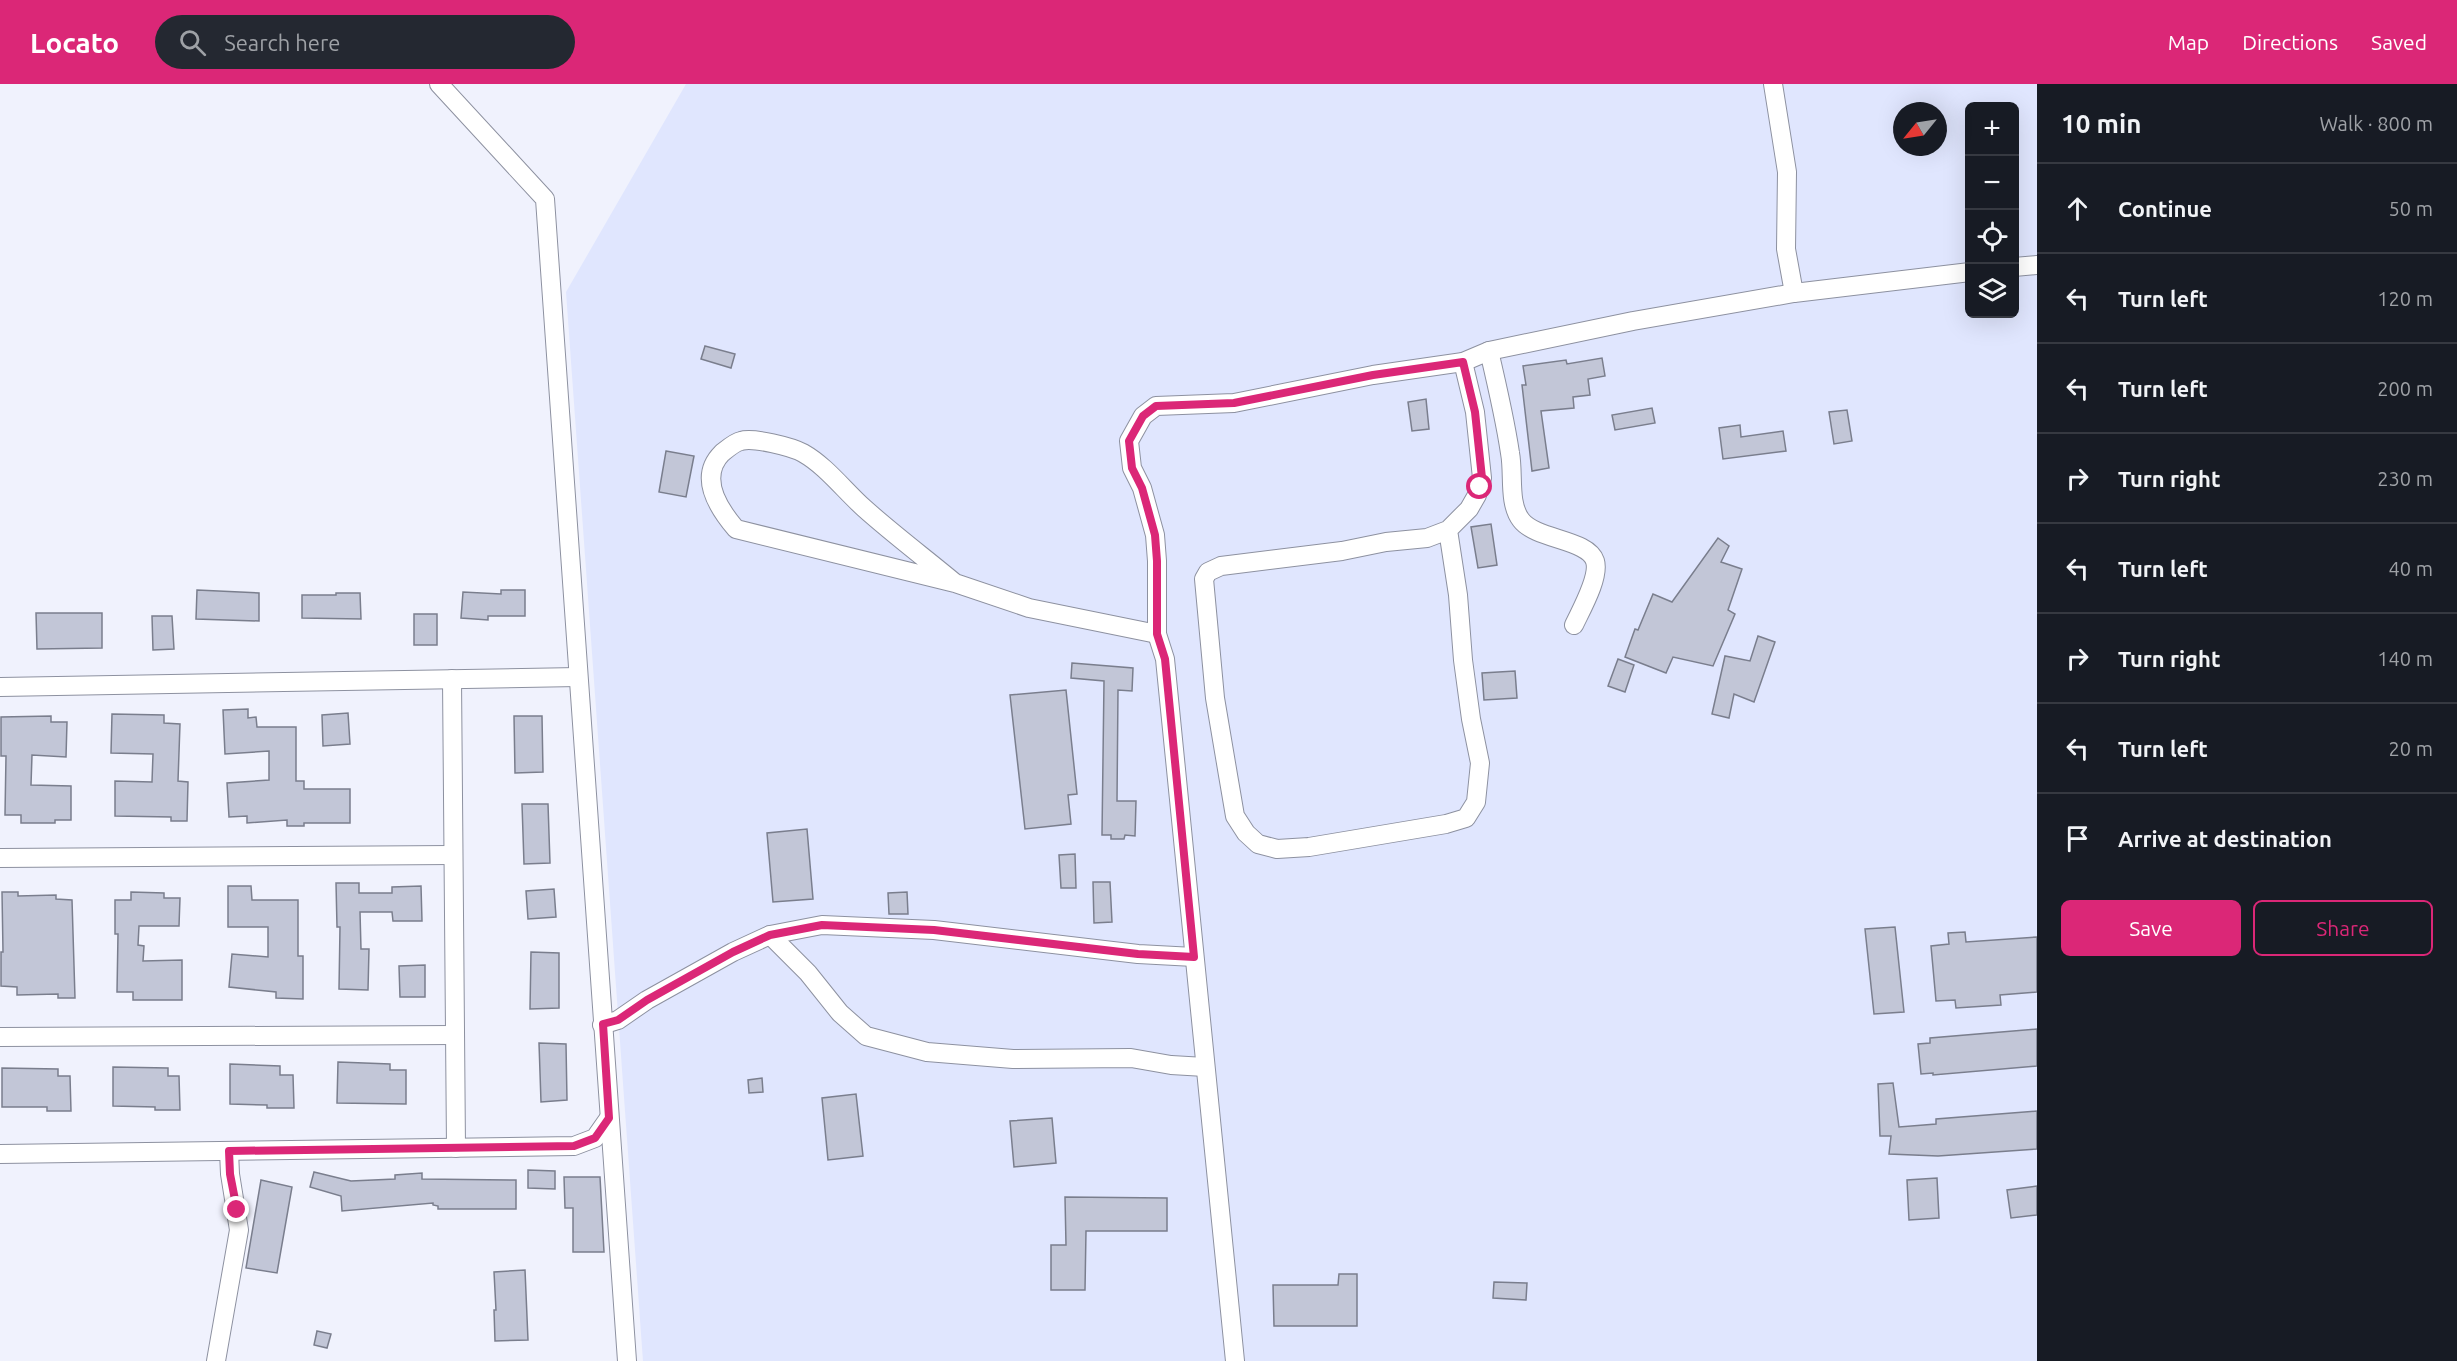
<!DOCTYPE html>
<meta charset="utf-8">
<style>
body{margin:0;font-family:Ubuntu,sans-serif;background:#242831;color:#f1f3f6}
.controls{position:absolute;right:18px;top:18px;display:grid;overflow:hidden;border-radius:9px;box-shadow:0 6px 24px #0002}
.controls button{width:54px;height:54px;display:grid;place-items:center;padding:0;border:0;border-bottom:2px solid #363941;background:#171b24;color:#f1f3f6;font:30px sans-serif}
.compass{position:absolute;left:1893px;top:18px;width:54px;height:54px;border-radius:50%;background:#171b24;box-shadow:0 6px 24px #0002;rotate:240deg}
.stop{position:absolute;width:18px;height:18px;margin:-14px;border:4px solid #db2777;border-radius:50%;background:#fff}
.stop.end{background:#db2777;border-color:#fff;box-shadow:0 2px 6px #0008}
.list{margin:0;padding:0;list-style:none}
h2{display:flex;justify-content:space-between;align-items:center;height:78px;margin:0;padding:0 24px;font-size:26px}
h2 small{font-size:20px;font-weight:400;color:#9ea1a6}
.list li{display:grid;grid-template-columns:39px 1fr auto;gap:18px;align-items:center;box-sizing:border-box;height:90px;padding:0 24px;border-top:2px solid #363941}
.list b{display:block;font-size:22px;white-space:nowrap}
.list em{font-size:20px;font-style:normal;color:#9ea1a6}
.actions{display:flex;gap:12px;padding:18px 24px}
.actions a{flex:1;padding:14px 0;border:2px solid #db2777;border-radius:9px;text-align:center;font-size:21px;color:#db2777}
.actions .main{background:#db2777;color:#fff}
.icon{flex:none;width:33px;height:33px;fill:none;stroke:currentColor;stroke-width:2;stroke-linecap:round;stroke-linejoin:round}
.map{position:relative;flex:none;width:2037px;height:1277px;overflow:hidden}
header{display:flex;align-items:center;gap:36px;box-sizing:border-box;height:84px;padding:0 30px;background:#db2777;color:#fff}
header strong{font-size:28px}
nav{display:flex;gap:33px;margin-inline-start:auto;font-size:21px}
.search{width:420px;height:54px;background:#242831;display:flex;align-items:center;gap:15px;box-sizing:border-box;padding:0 21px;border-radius:33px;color:#9ea1a6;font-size:22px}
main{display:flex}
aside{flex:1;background:#171b24}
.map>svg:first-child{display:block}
.built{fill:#e0e6fe;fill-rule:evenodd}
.building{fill:#c2c6d7;stroke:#7a7e8d;stroke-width:1.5}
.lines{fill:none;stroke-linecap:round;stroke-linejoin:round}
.minor-casing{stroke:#8d91a0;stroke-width:20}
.minor{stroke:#fff;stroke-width:18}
.route{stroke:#db2777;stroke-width:8}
</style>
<header>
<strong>Locato</strong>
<div class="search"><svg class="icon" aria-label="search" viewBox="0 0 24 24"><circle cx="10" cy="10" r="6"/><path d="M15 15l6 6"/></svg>Search here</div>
<nav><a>Map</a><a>Directions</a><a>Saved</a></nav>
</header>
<main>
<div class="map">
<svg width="2037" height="1277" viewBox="0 0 2037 1277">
<rect width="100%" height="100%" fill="#f0f2fd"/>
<path class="built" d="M686 0H2037V1277H643L566 208ZM1970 22H2014V230H1970ZM1902 27H1938V63H1902Z"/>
<g class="building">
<polygon points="705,262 735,270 731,284 701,275"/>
<polygon points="1602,274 1605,292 1588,295 1590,311 1573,313 1574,324 1541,327 1549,384 1532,387 1522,301 1526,301 1523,282 1566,276 1567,280"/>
<polygon points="1426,315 1429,345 1412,347 1408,318"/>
<polygon points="1652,324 1655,339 1615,346 1612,331"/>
<polygon points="1847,326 1852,357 1834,360 1829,328"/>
<polygon points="1740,341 1741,353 1783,347 1786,367 1723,375 1719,344"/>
<polygon points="666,367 694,372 686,413 659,408"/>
<polygon points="1491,440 1497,481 1478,484 1471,443"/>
<polygon points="1718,454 1729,462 1721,478 1742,485 1728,526 1735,530 1713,582 1673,573 1666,589 1625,573 1635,545 1638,546 1653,510 1672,518"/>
<polygon points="197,506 259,509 259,537 196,535"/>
<polygon points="501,506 525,506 525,532 488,532 488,536 461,534 463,508 501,510"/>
<polygon points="336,509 360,509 361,535 302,534 302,511 336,511"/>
<polygon points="36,529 102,529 102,564 37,565"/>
<rect x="414" y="530" width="23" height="31"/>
<polygon points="152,532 172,532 174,565 153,566"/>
<polygon points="1758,552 1775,558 1754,618 1734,610 1729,634 1712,630 1725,572 1750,577"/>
<polygon points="1618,575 1634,581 1625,608 1608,602"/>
<polygon points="1072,579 1133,584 1132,607 1118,606 1117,717 1136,717 1135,752 1125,751 1124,755 1111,755 1111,751 1102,751 1104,597 1071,594"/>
<polygon points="1515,587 1517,614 1484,616 1482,589"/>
<polygon points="1066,606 1077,710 1068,711 1071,740 1025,745 1010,611"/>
<polygon points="248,625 248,634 256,633 257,643 296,643 296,697 304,697 304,705 350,705 350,739 304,739 304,742 287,742 287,736 247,739 247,732 229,733 227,699 269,696 269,667 225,670 223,626"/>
<polygon points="348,629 350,660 323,662 322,631"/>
<polygon points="112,630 164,631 164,639 180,640 178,697 188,698 187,737 171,737 171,733 115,732 115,697 152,698 153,670 111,669"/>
<polygon points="51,632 51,638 67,638 66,673 32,671 31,701 71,702 71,736 55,736 55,739 21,739 21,731 5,731 6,672 1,672 1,633"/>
<polygon points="514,632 542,632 543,688 515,689"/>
<polygon points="522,720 548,720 550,779 524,780"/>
<polygon points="807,745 813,815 773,818 767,749"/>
<polygon points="1075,770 1076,804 1061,804 1059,771"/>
<polygon points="1093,798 1110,798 1112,838 1094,839"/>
<polygon points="336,799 359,799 359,809 392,809 392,803 421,802 422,837 393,837 392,828 360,828 361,865 369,865 368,906 339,905 340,843 337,843"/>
<polygon points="228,802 251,802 252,816 298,816 298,872 303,872 303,915 276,914 276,908 229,903 232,870 268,873 268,843 228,843"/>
<polygon points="554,805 556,833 528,835 526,807"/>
<polygon points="2,808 18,808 18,812 56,811 56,815 72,816 75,914 58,914 58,910 17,911 17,903 1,902 1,868 3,868"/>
<polygon points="131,808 164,809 164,814 180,814 179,842 139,842 138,861 144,862 143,877 182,876 182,916 133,916 133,908 117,908 118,850 115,850 115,816 131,816"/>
<polygon points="907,808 908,830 889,830 888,809"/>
<polygon points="1895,843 1904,928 1874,930 1865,845"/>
<polygon points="1965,848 1966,858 2037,853 2037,908 2000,911 2001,921 1956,924 1955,916 1936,917 1931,862 1949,860 1948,849"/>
<polygon points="531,868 559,869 559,924 530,925"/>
<polygon points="425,881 425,913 400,913 399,882"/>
<polygon points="2037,945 2037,982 1933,991 1933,989 1921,990 1918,960 1930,959 1930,954"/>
<polygon points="539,959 566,960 567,1016 541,1018"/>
<polygon points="338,978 390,980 390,986 406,986 406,1020 337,1019"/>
<polygon points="230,980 280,982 280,991 293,991 294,1024 267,1024 267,1021 230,1020"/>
<polygon points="113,983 168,984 168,992 179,992 180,1026 155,1026 155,1023 113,1022"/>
<polygon points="2,984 58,985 58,992 70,992 71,1027 47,1027 47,1023 2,1023"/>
<polygon points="762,994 763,1008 749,1009 748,996"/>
<polygon points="1893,999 1899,1043 1936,1040 1936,1035 2037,1027 2037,1065 1938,1072 1889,1070 1891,1052 1880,1052 1878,1000"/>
<polygon points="856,1010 863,1072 828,1076 822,1014"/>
<polygon points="1052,1034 1056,1079 1014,1083 1010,1037"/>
<polygon points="528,1086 555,1087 555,1105 528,1104"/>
<polygon points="314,1088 351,1097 395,1095 395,1091 422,1089 422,1095 516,1096 516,1125 438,1125 438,1122 433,1121 433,1119 342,1127 341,1112 310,1103"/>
<polygon points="564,1093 600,1093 604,1168 573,1168 573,1124 565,1124"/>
<polygon points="1937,1094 1939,1134 1909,1136 1907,1096"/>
<polygon points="261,1096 292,1103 277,1189 246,1184"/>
<polygon points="2037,1102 2037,1131 2011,1134 2007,1106"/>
<polygon points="1065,1113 1167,1114 1167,1147 1086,1147 1085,1206 1051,1206 1051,1161 1066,1161"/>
<polygon points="525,1186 528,1256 495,1257 494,1226 496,1226 494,1188"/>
<polygon points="1339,1190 1357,1190 1357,1242 1274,1242 1273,1201 1338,1201"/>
<polygon points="1494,1198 1527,1199 1526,1216 1493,1214"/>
<polygon points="317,1247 331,1250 327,1264 314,1261"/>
</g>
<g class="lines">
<g class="minor-casing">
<g id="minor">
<polyline points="439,0 545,115 627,1277"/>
<polyline points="1773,0 1787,88 1786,165 1794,209"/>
<polyline points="2014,183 2037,181"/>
<path d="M1489 267C1497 301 1505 335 1510 369 1514 390 1508 419 1521 436 1536 456 1588 455 1595 477 1600 493 1581 526 1574 541"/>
<polyline points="1448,446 1458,511 1463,576 1471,635 1480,679 1476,718 1466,734 1446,740 1309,763 1277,765 1258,760 1246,749 1235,732 1228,691 1215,614 1204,495 1208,488 1221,482 1342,467 1386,458 1427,454 1448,446 1469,425 1477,411 1482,394 1475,328 1463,278"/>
<path d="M955 499C925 474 893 450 864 424 844 406 826 382 803 369 792 363 753 353 741 357 735 358 727 365 722 369 698 393 718 424 736 445L955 499 1029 524 1157 550"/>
<polyline points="452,595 456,1064"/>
<polyline points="0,603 578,593"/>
<polyline points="0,774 453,771"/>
<polyline points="770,851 808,889 840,929 866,952 927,968 1013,975 1131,974 1171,981 1205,983"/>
<polyline points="602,941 618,936 647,916 733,868 770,851 822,841 934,846 1138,870 1194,873"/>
<polyline points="0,953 455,951"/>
<polyline points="0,1070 574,1062 595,1054 609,1034"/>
<polyline points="216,1277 239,1146 230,1090 229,1067"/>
<polyline points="1235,1277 1165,575 1157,550 1157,477 1155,451 1142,404 1132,384 1129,357 1143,332 1156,322 1234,319 1373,291 1463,278 1489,267 1633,237 1794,209 1970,188"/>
</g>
</g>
<use href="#minor" class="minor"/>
</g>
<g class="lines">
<polyline class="route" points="237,1126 230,1090 229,1067 574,1062 595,1054 609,1034 603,940 618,936 647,916 733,868 770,851 822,841 934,846 1138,870 1194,873 1165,575 1157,550 1157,477 1155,451 1142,404 1132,384 1129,357 1143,332 1156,322 1234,319 1373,291 1463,278 1475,328 1482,394 1480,403"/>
</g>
</svg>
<div class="controls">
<button>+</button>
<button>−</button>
<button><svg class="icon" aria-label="locate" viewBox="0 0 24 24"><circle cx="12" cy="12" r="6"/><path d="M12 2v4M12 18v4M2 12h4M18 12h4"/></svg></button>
<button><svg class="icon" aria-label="layers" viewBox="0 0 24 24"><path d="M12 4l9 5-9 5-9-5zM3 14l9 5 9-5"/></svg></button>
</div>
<svg class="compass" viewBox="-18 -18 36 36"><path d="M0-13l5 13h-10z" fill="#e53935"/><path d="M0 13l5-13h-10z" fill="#9ea1a6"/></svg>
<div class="stop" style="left:1480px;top:403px"></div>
<div class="stop end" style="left:237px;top:1126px"></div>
</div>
<aside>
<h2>10 min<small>Walk · 800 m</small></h2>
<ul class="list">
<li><svg class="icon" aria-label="ahead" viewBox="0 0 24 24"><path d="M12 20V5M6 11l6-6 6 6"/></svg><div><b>Continue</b></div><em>50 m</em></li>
<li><svg class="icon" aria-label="left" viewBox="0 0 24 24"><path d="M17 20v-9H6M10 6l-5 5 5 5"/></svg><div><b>Turn left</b></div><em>120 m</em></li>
<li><svg class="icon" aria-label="left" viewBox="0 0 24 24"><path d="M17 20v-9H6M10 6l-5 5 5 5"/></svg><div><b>Turn left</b></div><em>200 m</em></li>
<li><svg class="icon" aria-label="right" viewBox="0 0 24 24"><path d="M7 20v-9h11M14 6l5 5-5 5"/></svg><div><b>Turn right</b></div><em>230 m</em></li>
<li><svg class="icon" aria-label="left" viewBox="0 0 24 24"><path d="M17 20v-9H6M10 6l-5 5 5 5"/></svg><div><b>Turn left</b></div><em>40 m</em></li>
<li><svg class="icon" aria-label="right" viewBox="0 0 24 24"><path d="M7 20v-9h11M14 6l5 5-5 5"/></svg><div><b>Turn right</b></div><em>140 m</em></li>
<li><svg class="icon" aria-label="left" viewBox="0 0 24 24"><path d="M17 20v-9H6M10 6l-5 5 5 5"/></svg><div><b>Turn left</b></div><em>20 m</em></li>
<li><svg class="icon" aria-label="arrive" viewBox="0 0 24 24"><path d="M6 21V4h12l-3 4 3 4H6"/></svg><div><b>Arrive at destination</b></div></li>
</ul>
<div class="actions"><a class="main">Save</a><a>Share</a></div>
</aside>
</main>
